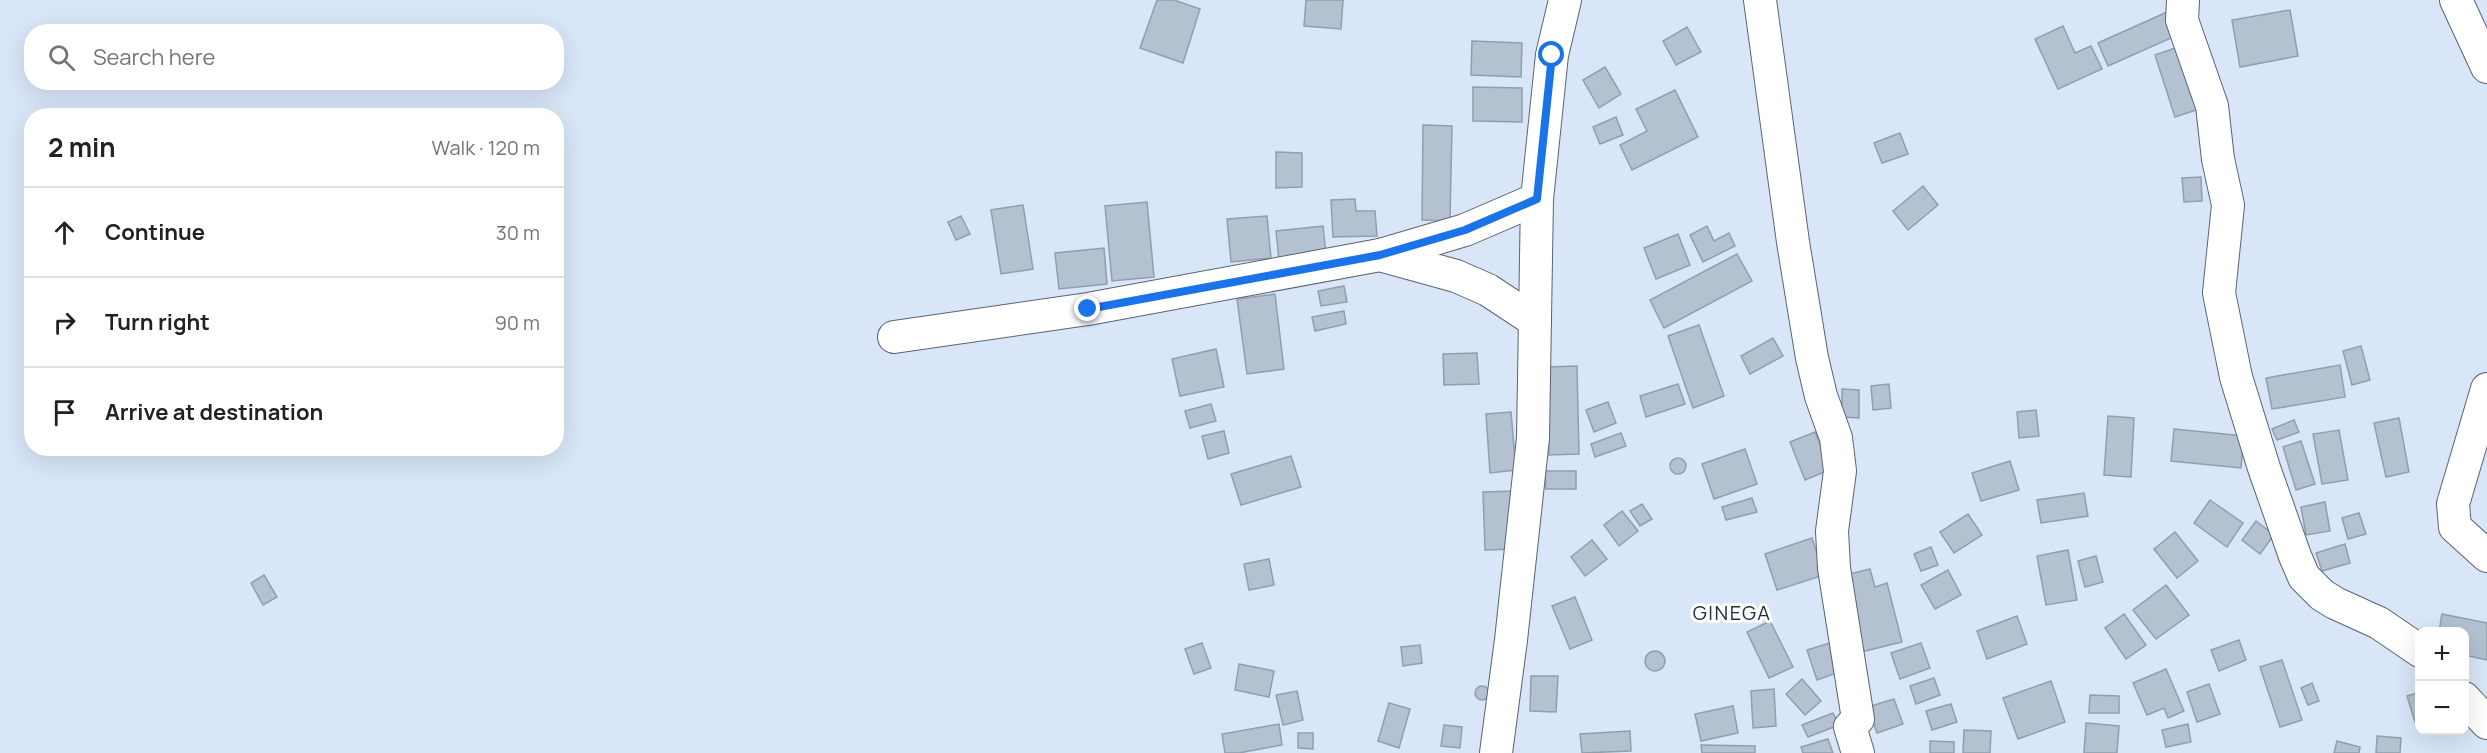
<!DOCTYPE html>
<meta charset="utf-8">
<style>
body{margin:0;font-family:Manrope,sans-serif;background:#f2f2f2;color:#202124}
.controls{position:absolute;right:18px;bottom:18px;display:grid;overflow:hidden;border-radius:12px;box-shadow:0 6px 24px #0002}
.controls button{width:54px;height:54px;display:grid;place-items:center;padding:0;border:0;border-bottom:2px solid #e0e0e0;background:#fff;color:#202124;font:30px sans-serif}
.stop{position:absolute;width:18px;height:18px;margin:-14px;border:4px solid #1a73e8;border-radius:50%;background:#fff}
.stop.end{background:#1a73e8;border-color:#fff;box-shadow:0 2px 6px #0008}
.list{margin:0;padding:0;list-style:none}
h2{display:flex;justify-content:space-between;align-items:center;height:78px;margin:0;padding:0 24px;font-size:26px}
h2 small{font-size:20px;font-weight:400;color:#757577}
.list li{display:grid;grid-template-columns:39px 1fr auto;gap:18px;align-items:center;box-sizing:border-box;height:90px;padding:0 24px;border-top:2px solid #e0e0e0}
.list b{display:block;font-size:22px;white-space:nowrap}
.list em{font-size:20px;font-style:normal;color:#757577}
.icon{flex:none;width:33px;height:33px;fill:none;stroke:currentColor;stroke-width:2;stroke-linecap:round;stroke-linejoin:round}
.map{position:relative;flex:none;width:2487px;height:753px;overflow:hidden}
.search{position:absolute;background:#fff;box-shadow:0 6px 24px #0002;left:24px;top:24px;width:540px;height:66px;display:flex;align-items:center;gap:15px;box-sizing:border-box;padding:0 21px;border-radius:24px;color:#757577;font-size:22px}
.panel{position:absolute;background:#fff;box-shadow:0 6px 24px #0002;left:24px;top:108px;width:540px;height:348px;border-radius:24px}
.map>svg:first-child{display:block}
.building{fill:#b3c1d1;stroke:#919eae;stroke-width:1.5}
.lines{fill:none;stroke-linecap:round;stroke-linejoin:round}
.street-casing{stroke:#586473;stroke-width:34}
.street{stroke:#fff;stroke-width:32}
.route{stroke:#1a73e8;stroke-width:8}
.labels{text-anchor:middle;stroke-width:6;stroke-linejoin:round;paint-order:stroke}
.quarter-label{font-size:20px;letter-spacing:1.5px;fill:#292e35;stroke:#fff}
</style>
<div class="map">
<svg width="2487" height="753" viewBox="0 0 2487 753">
<rect width="100%" height="100%" fill="#d8e6f7"/>
<g class="building">
<polygon points="1157,0 1174,0 1200,9 1183,63 1140,48"/>
<polygon points="1306,0 1343,0 1341,29 1304,26"/>
<polygon points="2290,10 2298,56 2240,67 2232,20"/>
<polygon points="2167,12 2178,35 2108,66 2098,43"/>
<polygon points="2063,26 2075,53 2091,46 2102,69 2058,89 2035,39"/>
<polygon points="1687,27 1701,52 1676,65 1663,41"/>
<polygon points="1472,41 1522,43 1521,77 1471,75"/>
<polygon points="2181,46 2202,108 2175,117 2155,55"/>
<polygon points="1605,67 1621,94 1599,108 1583,80"/>
<polygon points="1473,87 1522,88 1522,122 1473,121"/>
<polygon points="1675,90 1698,137 1632,170 1620,145 1647,131 1636,109"/>
<polygon points="1616,117 1623,135 1600,144 1593,127"/>
<polygon points="1423,125 1452,126 1450,221 1422,220"/>
<polygon points="1900,133 1908,154 1882,163 1874,143"/>
<polygon points="1276,152 1302,153 1302,187 1276,188"/>
<polygon points="2201,177 2202,201 2184,202 2182,178"/>
<polygon points="1923,186 1938,205 1908,230 1893,211"/>
<polygon points="1355,199 1356,211 1375,211 1377,236 1333,237 1331,200"/>
<polygon points="1147,202 1154,277 1112,281 1105,206"/>
<polygon points="1023,205 1033,269 1001,274 991,210"/>
<polygon points="961,216 970,234 956,240 948,222"/>
<polygon points="1267,216 1271,258 1231,262 1227,219"/>
<polygon points="1323,226 1326,255 1279,260 1276,231"/>
<polygon points="1707,226 1714,241 1729,233 1735,246 1703,262 1690,235"/>
<polygon points="1678,234 1690,265 1656,279 1644,248"/>
<polygon points="1104,248 1107,284 1059,289 1055,253"/>
<polygon points="1737,254 1752,281 1664,328 1650,300"/>
<polygon points="1344,286 1347,302 1321,306 1318,291"/>
<polygon points="1275,294 1284,369 1247,374 1237,299"/>
<polygon points="1344,311 1346,324 1315,331 1312,317"/>
<polygon points="1699,325 1724,396 1693,408 1668,336"/>
<polygon points="1773,338 1783,356 1750,374 1741,356"/>
<polygon points="2361,346 2370,380 2352,385 2343,351"/>
<polygon points="1216,349 1224,387 1180,396 1172,359"/>
<polygon points="1477,353 1479,384 1444,385 1443,354"/>
<polygon points="2340,365 2345,397 2272,409 2266,378"/>
<polygon points="1577,366 1579,454 1549,455 1546,367"/>
<polygon points="1678,384 1685,404 1646,417 1640,396"/>
<polygon points="1889,384 1891,408 1873,410 1871,386"/>
<polygon points="1842,389 1859,390 1859,418 1842,417"/>
<polygon points="1608,402 1616,423 1594,432 1586,410"/>
<polygon points="1211,404 1216,421 1190,428 1185,411"/>
<polygon points="2036,410 2039,436 2019,438 2017,412"/>
<polygon points="1511,412 1516,470 1490,473 1486,414"/>
<polygon points="2108,416 2134,418 2131,477 2104,475"/>
<polygon points="2399,418 2409,472 2386,477 2374,423"/>
<polygon points="2294,420 2299,432 2277,440 2272,429"/>
<polygon points="2174,429 2244,436 2241,468 2171,461"/>
<polygon points="2339,430 2348,480 2322,484 2313,434"/>
<polygon points="1224,431 1229,453 1208,459 1202,436"/>
<polygon points="1815,432 1831,469 1805,480 1790,442"/>
<polygon points="1621,433 1626,446 1595,457 1591,444"/>
<polygon points="2301,441 2315,484 2296,490 2283,447"/>
<polygon points="1745,449 1757,484 1714,499 1702,464"/>
<polygon points="1291,456 1301,487 1241,505 1231,474"/>
<circle cx="1678" cy="466" r="8"/>
<polygon points="2010,461 2019,490 1981,501 1972,473"/>
<polygon points="1545,471 1576,471 1576,489 1546,489"/>
<polygon points="1515,491 1516,549 1485,550 1483,492"/>
<polygon points="2084,493 2088,516 2041,523 2037,500"/>
<polygon points="1752,498 1757,512 1726,520 1722,507"/>
<polygon points="2210,500 2243,523 2227,547 2194,523"/>
<polygon points="2325,502 2330,531 2306,535 2301,507"/>
<polygon points="1642,504 1652,519 1640,526 1630,511"/>
<polygon points="1622,511 1638,531 1619,546 1604,525"/>
<polygon points="2359,513 2366,534 2348,539 2342,518"/>
<polygon points="1968,514 1982,535 1954,553 1940,532"/>
<polygon points="2256,521 2274,535 2260,554 2242,540"/>
<polygon points="2175,532 2198,561 2177,578 2154,549"/>
<polygon points="1812,538 1824,575 1777,590 1765,554"/>
<polygon points="1592,540 1607,559 1585,576 1571,557"/>
<polygon points="2345,544 2350,563 2322,571 2316,553"/>
<polygon points="1931,547 1938,565 1921,571 1914,554"/>
<polygon points="2068,550 2077,600 2046,605 2037,556"/>
<polygon points="2096,556 2103,582 2085,587 2078,561"/>
<polygon points="1269,559 1274,585 1249,590 1244,564"/>
<polygon points="1870,569 1875,587 1887,583 1902,642 1861,652 1842,576"/>
<polygon points="1948,570 1961,595 1935,609 1921,585"/>
<polygon points="264,575 277,597 263,605 251,583"/>
<polygon points="2166,585 2189,615 2156,639 2133,610"/>
<polygon points="1575,597 1592,640 1570,649 1552,606"/>
<polygon points="2124,614 2146,645 2126,659 2105,628"/>
<polygon points="2442,614 2487,623 2487,660 2464,655 2464,632 2439,632"/>
<polygon points="2017,616 2027,644 1987,659 1977,631"/>
<polygon points="1770,621 1793,667 1769,678 1747,632"/>
<polygon points="2239,640 2246,660 2219,671 2211,650"/>
<polygon points="1202,643 1211,668 1194,674 1185,649"/>
<polygon points="1830,643 1839,672 1817,680 1807,650"/>
<polygon points="1921,643 1930,668 1900,679 1891,653"/>
<polygon points="1420,645 1422,663 1403,666 1401,647"/>
<circle cx="1655" cy="661" r="10"/>
<polygon points="2282,660 2302,720 2280,727 2260,667"/>
<polygon points="1239,664 1274,671 1269,697 1235,690"/>
<polygon points="2166,669 2184,711 2168,718 2164,708 2147,715 2133,683"/>
<polygon points="1531,676 1558,676 1556,712 1530,711"/>
<polygon points="1934,678 1940,695 1916,704 1910,686"/>
<polygon points="1802,679 1821,701 1805,715 1786,694"/>
<polygon points="2051,681 2065,722 2018,739 2003,698"/>
<polygon points="2312,683 2319,701 2308,705 2301,688"/>
<polygon points="2209,684 2220,714 2197,722 2187,692"/>
<circle cx="1482" cy="693" r="7"/>
<polygon points="1774,689 1776,726 1753,728 1751,691"/>
<polygon points="1297,691 1303,720 1283,725 1276,695"/>
<polygon points="2420,692 2420,721 2415,722 2407,696"/>
<polygon points="2090,695 2119,696 2119,713 2089,713"/>
<polygon points="1894,699 1903,724 1877,733 1868,707"/>
<polygon points="1389,703 1410,709 1399,748 1378,741"/>
<polygon points="1951,704 1957,722 1932,730 1926,711"/>
<polygon points="1733,706 1738,733 1701,741 1695,714"/>
<polygon points="1833,713 1839,725 1808,737 1802,725"/>
<polygon points="2086,723 2119,726 2117,753 2084,753"/>
<polygon points="1279,724 1282,745 1239,753 1225,753 1222,734"/>
<polygon points="2188,724 2191,742 2166,747 2162,730"/>
<polygon points="1444,725 1462,727 1460,748 1441,746"/>
<polygon points="1964,730 1991,731 1990,753 1963,753"/>
<polygon points="1630,731 1631,751 1582,753 1580,734"/>
<polygon points="1298,733 1313,733 1313,749 1298,748"/>
<polygon points="2377,736 2401,738 2400,753 2376,753"/>
<polygon points="1828,739 1833,753 1803,753 1801,747"/>
<polygon points="1930,741 1954,742 1954,753 1930,753"/>
<polygon points="2337,741 2360,747 2359,753 2334,753"/>
<polygon points="1701,745 1755,746 1755,753 1702,753"/>
</g>
<g class="lines">
<g class="street-casing">
<g id="street">
<polyline points="1760,0 1793,242 1812,358 1821,396 1836,438 1840,471 1832,531 1834,568 1858,719 1850,727 1858,753"/>
<polyline points="2183,0 2182,20 2212,106 2218,159 2228,205 2219,293 2236,377 2264,468 2295,556 2304,577 2322,595 2335,603 2379,623 2420,651"/>
<polyline points="2456,0 2487,67"/>
<polyline points="1380,255 1456,276 1488,290 1535,321"/>
<polyline points="894,337 1088,309 1380,255 1465,230 1537,199"/>
<polyline points="2487,389 2453,504 2455,527 2487,556"/>
<polyline points="2464,698 2487,723"/>
<polyline points="1496,753 1511,640 1533,438 1537,199 1552,55 1565,0"/>
</g>
</g>
<use href="#street" class="street"/>
</g>
<g class="lines">
<polyline class="route" points="1088,309 1380,255 1465,230 1537,199 1552,55"/>
</g>
<g class="labels">
<g class="quarter-label">
<text x="1732" y="620">GINEGA</text>
</g>
</g>
</svg>
<div class="controls">
<button>+</button>
<button>−</button>
</div>
<div class="stop" style="left:1552px;top:55px"></div>
<div class="stop end" style="left:1088px;top:309px"></div>
<div class="search"><svg class="icon" aria-label="search" viewBox="0 0 24 24"><circle cx="10" cy="10" r="6"/><path d="M15 15l6 6"/></svg>Search here</div>
<section class="panel">
<h2>2 min<small>Walk · 120 m</small></h2>
<ul class="list">
<li><svg class="icon" aria-label="ahead" viewBox="0 0 24 24"><path d="M12 20V5M6 11l6-6 6 6"/></svg><div><b>Continue</b></div><em>30 m</em></li>
<li><svg class="icon" aria-label="right" viewBox="0 0 24 24"><path d="M7 20v-9h11M14 6l5 5-5 5"/></svg><div><b>Turn right</b></div><em>90 m</em></li>
<li><svg class="icon" aria-label="arrive" viewBox="0 0 24 24"><path d="M6 21V4h12l-3 4 3 4H6"/></svg><div><b>Arrive at destination</b></div></li>
</ul>
</section>
</div>
